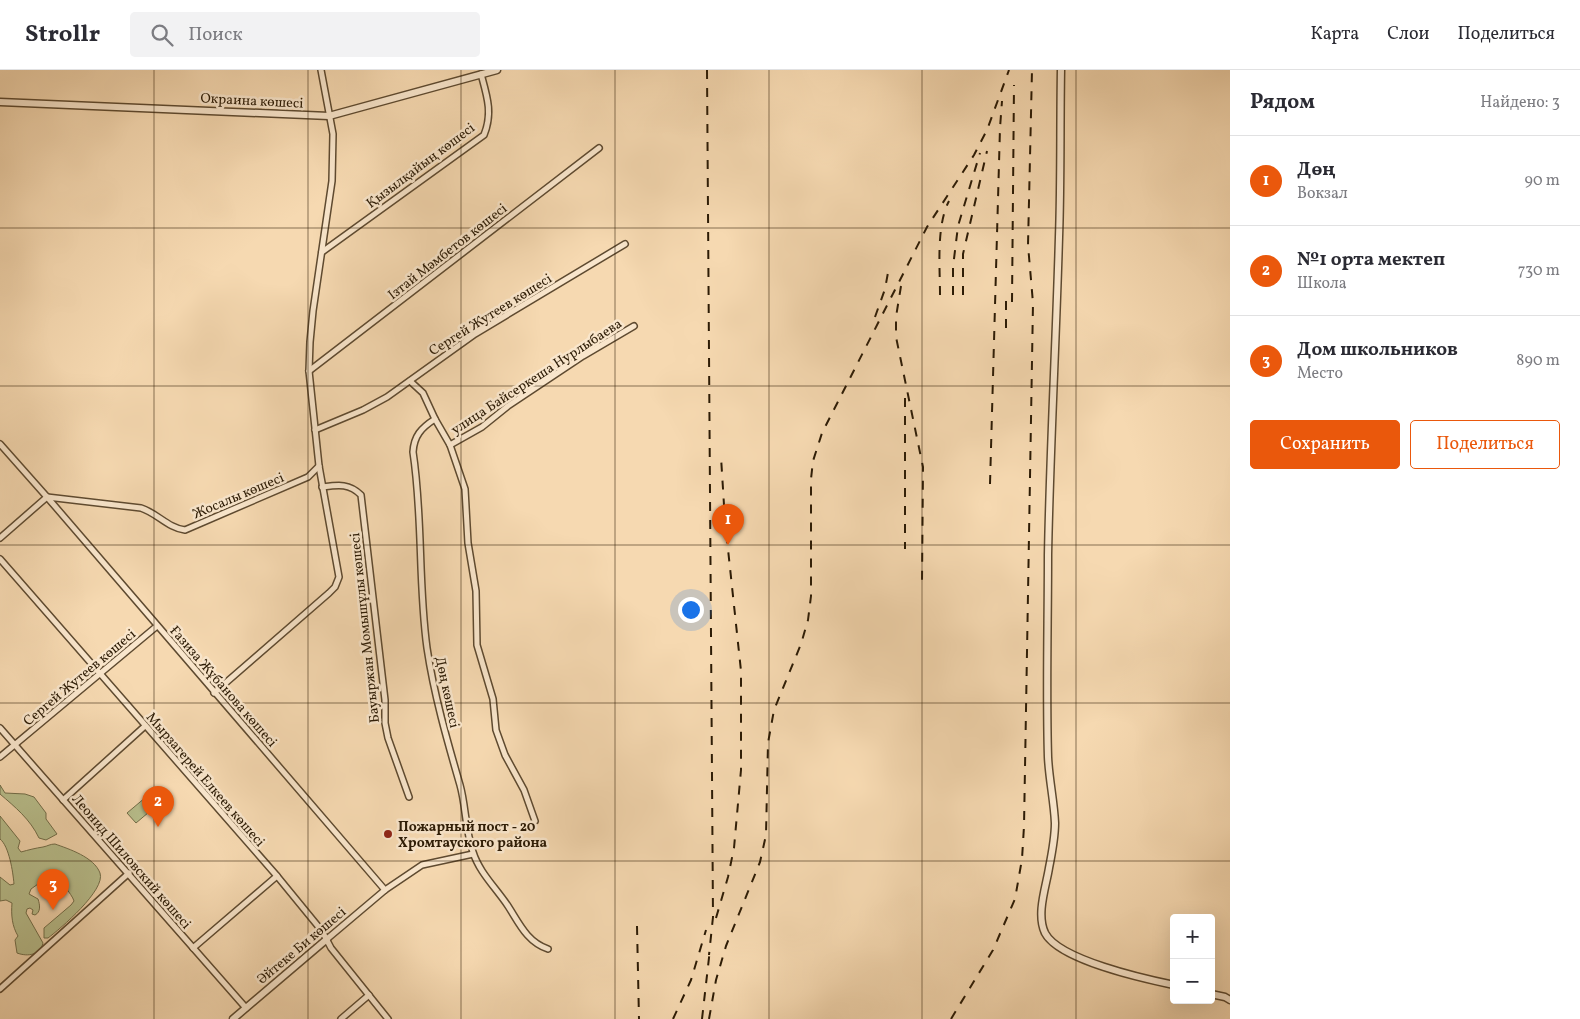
<!DOCTYPE html>
<html lang="ru">
<meta charset="utf-8">
<style>
body{margin:0;font-family:Vollkorn,serif;background:#f2f2f3;color:#2b2b33}
.controls{position:absolute;right:15px;bottom:15px;display:grid;overflow:hidden;border-radius:5px;box-shadow:0 5px 20px #0002}
.controls button{width:45px;height:45px;display:grid;place-items:center;padding:0;border:0;border-bottom:1px solid #e1e1e2;background:#fff;color:#2b2b33;font:25px sans-serif}
.you{position:absolute;left:690px;top:539px;width:18px;height:18px;margin:-12px;border:4px solid #fff;border-radius:50%;background:#1a73e8;box-shadow:0 0 0 8px #1a73e833}
.badge{display:grid;place-items:center;width:32px;height:32px;border-radius:50%;background:#ea580c;color:#fff;font-size:16px;font-weight:700}
.pin{position:absolute;translate:-50% -41px;filter:drop-shadow(0 1px 2px #0008)}
.pin::after{content:'';position:absolute;top:26px;width:18px;height:15px;background:inherit;clip-path:polygon(0 0,100% 0,50% 100%)}
.list{margin:0;padding:0;list-style:none}
h2{display:flex;justify-content:space-between;align-items:center;height:65px;margin:0;padding:0 20px;font-size:21px}
h2 small{font-size:16px;font-weight:400;color:#7c7c81}
.list li{display:grid;grid-template-columns:32px 1fr auto;gap:15px;align-items:center;box-sizing:border-box;height:90px;padding:0 20px;border-top:1px solid #e1e1e2}
.list b{display:block;font-size:19px;white-space:nowrap}
.list p{margin:0;font-size:16px;white-space:nowrap;color:#7c7c81}
.list em{font-size:16px;font-style:normal;color:#7c7c81}
.actions{display:flex;gap:10px;padding:15px 20px}
.actions a{flex:1;padding:11px 0;border:1px solid #ea580c;border-radius:5px;text-align:center;font-size:18px;color:#ea580c}
.actions .main{background:#ea580c;color:#fff}
.icon{flex:none;width:28px;height:28px;fill:none;stroke:currentColor;stroke-width:2;stroke-linecap:round;stroke-linejoin:round}
.map{position:relative;flex:none;width:1230px;height:949px;overflow:hidden}
header{display:flex;align-items:center;gap:30px;box-sizing:border-box;height:70px;padding:0 25px;background:#fff;border-bottom:1px solid #e1e1e2}
header strong{font-size:24px}
nav{display:flex;gap:28px;margin-inline-start:auto;font-size:18px}
.search{width:350px;height:45px;background:#f2f2f3;display:flex;align-items:center;gap:12px;box-sizing:border-box;padding:0 18px;border-radius:5px;color:#7c7c81;font-size:19px}
main{display:flex}
aside{flex:1;background:#fff}
.map>svg:first-child{display:block}
.green{fill:#b9c08e;stroke:#726e4a}
.lines{fill:none;stroke-linecap:round;stroke-linejoin:round}
.minor-casing{stroke:#5e4a30;stroke-width:8}
.tertiary-casing{stroke:#5e4a30;stroke-width:9}
.minor{stroke:#f9e6cc;stroke-width:5}
.tertiary{stroke:#f9e6cc;stroke-width:6}
.rail{stroke:#2c1b05;stroke-width:2;stroke-dasharray:9 9;stroke-linecap:butt}
.grid{fill:none;stroke:#2c1b05;stroke-width:1;stroke-opacity:0.55}
.poi-dot{fill:#8f2418;stroke:#f9e6cc;stroke-width:2}
.labels{text-anchor:middle;stroke-width:5;stroke-linejoin:round;paint-order:stroke}
.street-label{font-size:14px;fill:#2c1b05;stroke:#f9e6cc}
.poi-label{font-size:14px;font-weight:bold;fill:#2c1b05;stroke:#f9e6cc;text-anchor:start}
</style>
<header>
<strong>Strollr</strong>
<div class="search"><svg class="icon" aria-label="search" viewBox="0 0 24 24"><circle cx="10" cy="10" r="6"/><path d="M15 15l6 6"/></svg>Поиск</div>
<nav><a>Карта</a><a>Слои</a><a>Поделиться</a></nav>
</header>
<main>
<div class="map">
<svg width="1230" height="949" viewBox="0 0 1230 949">
<rect width="100%" height="100%" fill="#f6d9b1"/>
<filter id="stains"><feTurbulence type="fractalNoise" baseFrequency=".004" numOctaves="4"/><feColorMatrix values="0 0 0 0 .2 0 0 0 0 .09 0 0 0 0 .02 0 0 0 .5 -.17"/></filter>
<radialGradient id="worn" r=".72"><stop offset=".6" stop-color="#630" stop-opacity="0"/><stop offset="1" stop-color="#630" stop-opacity=".3"/></radialGradient>
<g class="green">
<path d="M0 715 5 723 25 724 34 727 46 743V749L57 764 46 770 39 768C30 749 15 737 0 724Z"/>
<polygon points="146,727 155,737 136,753 127,743"/>
<path d="M0 746 20 771 18 778 21 782C28 780 36 778 43 777 48 776 50 774 55 774 69 779 94 787 100 803 106 820 60 859 48 868H44V858L71 835 74 831C72 824 58 808 52 804L31 819 29 824 38 829C40 835 41 842 35 845L32 844 33 840 30 838 27 839 26 843 43 873C40 885 28 887 17 883L15 870 18 866C12 856 11 845 12 833L6 830 0 831V807L10 815 14 814C13 802 9 776 0 769Z"/>
</g>
<g class="lines">
<g class="minor-casing">
<g id="minor">
<path d="M322 182 484 65C493 43 487 26 481 4"/>
<polyline points="309,301 599,78"/>
<polyline points="410,311 423,323 435,349 450,375 465,419 468,473 476,521 477,575 493,629 496,660 505,685 524,720 535,751"/>
<path d="M435 349C421 358 414 366 413 382 423 447 418 513 427 578 434 625 447 670 460 715 466 736 465 759 473 782 479 802 496 818 508 836 519 853 527 872 548 879"/>
<polyline points="315,360 363,340 387,327 475,264 625,174"/>
<polyline points="0,374 47,427 385,820"/>
<polyline points="450,375 482,357 508,336 583,286 634,256"/>
<path d="M322 417C338 415 349 413 361 425L385 630V653L388 668 409 727"/>
<path d="M47 427 141 438C157 443 168 458 185 460L308 407 319 396"/>
<polyline points="0,468 47,427"/>
<polyline points="0,489 277,806 322,861 331,878 388,949"/>
<polyline points="214,623 329,523 335,517 339,507 319,396 309,301 310,272 313,241 332,111 333,64 321,0"/>
<polyline points="0,658 246,938"/>
<polyline points="0,687 157,556"/>
<polyline points="63,730 145,656"/>
<polyline points="327,869 385,820 422,795 473,784"/>
<polyline points="193,878 277,806"/>
<polyline points="0,919 129,803"/>
<polyline points="341,949 369,925"/>
</g>
</g>
<g class="tertiary-casing">
<g id="tertiary">
<path d="M1061 0C1060 56 1061 111 1059 167 1056 273 1050 379 1048 485 1048 552 1046 620 1048 687 1049 709 1054 731 1055 753 1055 768 1052 783 1049 798 1046 817 1036 844 1045 863 1059 890 1145 909 1174 915"/>
<polyline points="0,32 329,46 497,0"/>
<polyline points="1211,924 1225,927 1230,930"/>
<polyline points="233,949 327,869"/>
</g>
</g>
<use href="#minor" class="minor"/>
<use href="#tertiary" class="tertiary"/>
<g class="rail">
<polyline points="707,0 713,847 709,885"/>
<polyline points="901,216 896,247 896,267 923,397 922,511"/>
<path d="M940 225C940 197 936 156 949 131"/>
<polyline points="953,225 953,197 958,156 980,83"/>
<polyline points="963,225 963,184 987,81"/>
<polyline points="1012,232 1014,15"/>
<polyline points="875,247 885,219 889,197"/>
<polyline points="1006,258 1006,222"/>
<polyline points="905,328 905,479"/>
<polyline points="990,414 1000,58 1002,31"/>
<polyline points="716,848 728,807 734,778 741,700 741,601 725,451 721,387"/>
<polyline points="637,856 639,949"/>
<polyline points="673,949 691,910 706,860"/>
<polyline points="702,949 710,879"/>
<polyline points="709,949 716,910 726,876 760,792 766,765 768,673 774,640 801,574 808,550 811,526 811,409 813,391 822,363 927,157 974,85 987,60 1009,0"/>
<polyline points="951,949 993,880 1015,829 1022,789 1024,756 1033,233 1028,175 1032,0"/>
</g>
</g>
<path class="grid" d="M154 0V949M308 0V949M461 0V949M615 0V949M769 0V949M922 0V949M1076 0V949M0 158H1230M0 316H1230M0 475H1230M0 633H1230M0 791H1230"/>
<circle class="poi-dot" cx="388" cy="764" r="5"/>
<g class="labels">
<g class="street-label">
<text transform="translate(252 30) rotate(3)" y="5">Окраина көшесі</text>
<text transform="translate(420 95) rotate(-37)" y="5">Қызылқайың көшесі</text>
<text transform="translate(447 181) rotate(-38)" y="5">Ізтай Мәмбетов көшесі</text>
<text transform="translate(490 244) rotate(-32)" y="5">Сергей Жутеев көшесі</text>
<text transform="translate(536 306) rotate(-33)" y="5">улица Байсеркеша Нурлыбаева</text>
<text transform="translate(238 425) rotate(-23)" y="5">Жосалы көшесі</text>
<text transform="translate(364 558) rotate(-96)" y="5">Бауыржан Момышұлы көшесі</text>
<text transform="translate(79 607) rotate(-40)" y="5">Сергей Жутеев көшесі</text>
<text transform="translate(224 616) rotate(49)" y="5">Ғазиза Жұбанова көшесі</text>
<text transform="translate(448 622) rotate(78)" y="5">Дөң көшесі</text>
<text transform="translate(206 709) rotate(49)" y="5">Мырзагерей Елкеев көшесі</text>
<text transform="translate(132 791) rotate(49)" y="5">Леонид Шиловский көшесі</text>
<text transform="translate(301 875) rotate(-40)" y="5">Әйтеке Би көшесі</text>
</g>
<g class="poi-label">
<text x="398" y="761">Пожарный пост - 20<tspan x="398" dy="16">Хромтауского района</tspan></text>
</g>
</g>
<rect width="100%" height="100%" filter="url(#stains)"/>
<rect width="100%" height="100%" fill="url(#worn)"/>
</svg>
<div class="controls">
<button>+</button>
<button>−</button>
</div>
<div class="you"></div>
<div class="pin badge" style="left:728px;top:475px">1</div>
<div class="pin badge" style="left:158px;top:757px">2</div>
<div class="pin badge" style="left:53px;top:840px">3</div>
</div>
<aside>
<h2>Рядом<small>Найдено: 3</small></h2>
<ul class="list">
<li><span class="badge">1</span><div><b>Дөң</b><p>Вокзал</p></div><em>90 m</em></li>
<li><span class="badge">2</span><div><b>№1 орта мектеп</b><p>Школа</p></div><em>730 m</em></li>
<li><span class="badge">3</span><div><b>Дом школьников</b><p>Место</p></div><em>890 m</em></li>
</ul>
<div class="actions"><a class="main">Сохранить</a><a>Поделиться</a></div>
</aside>
</main>
